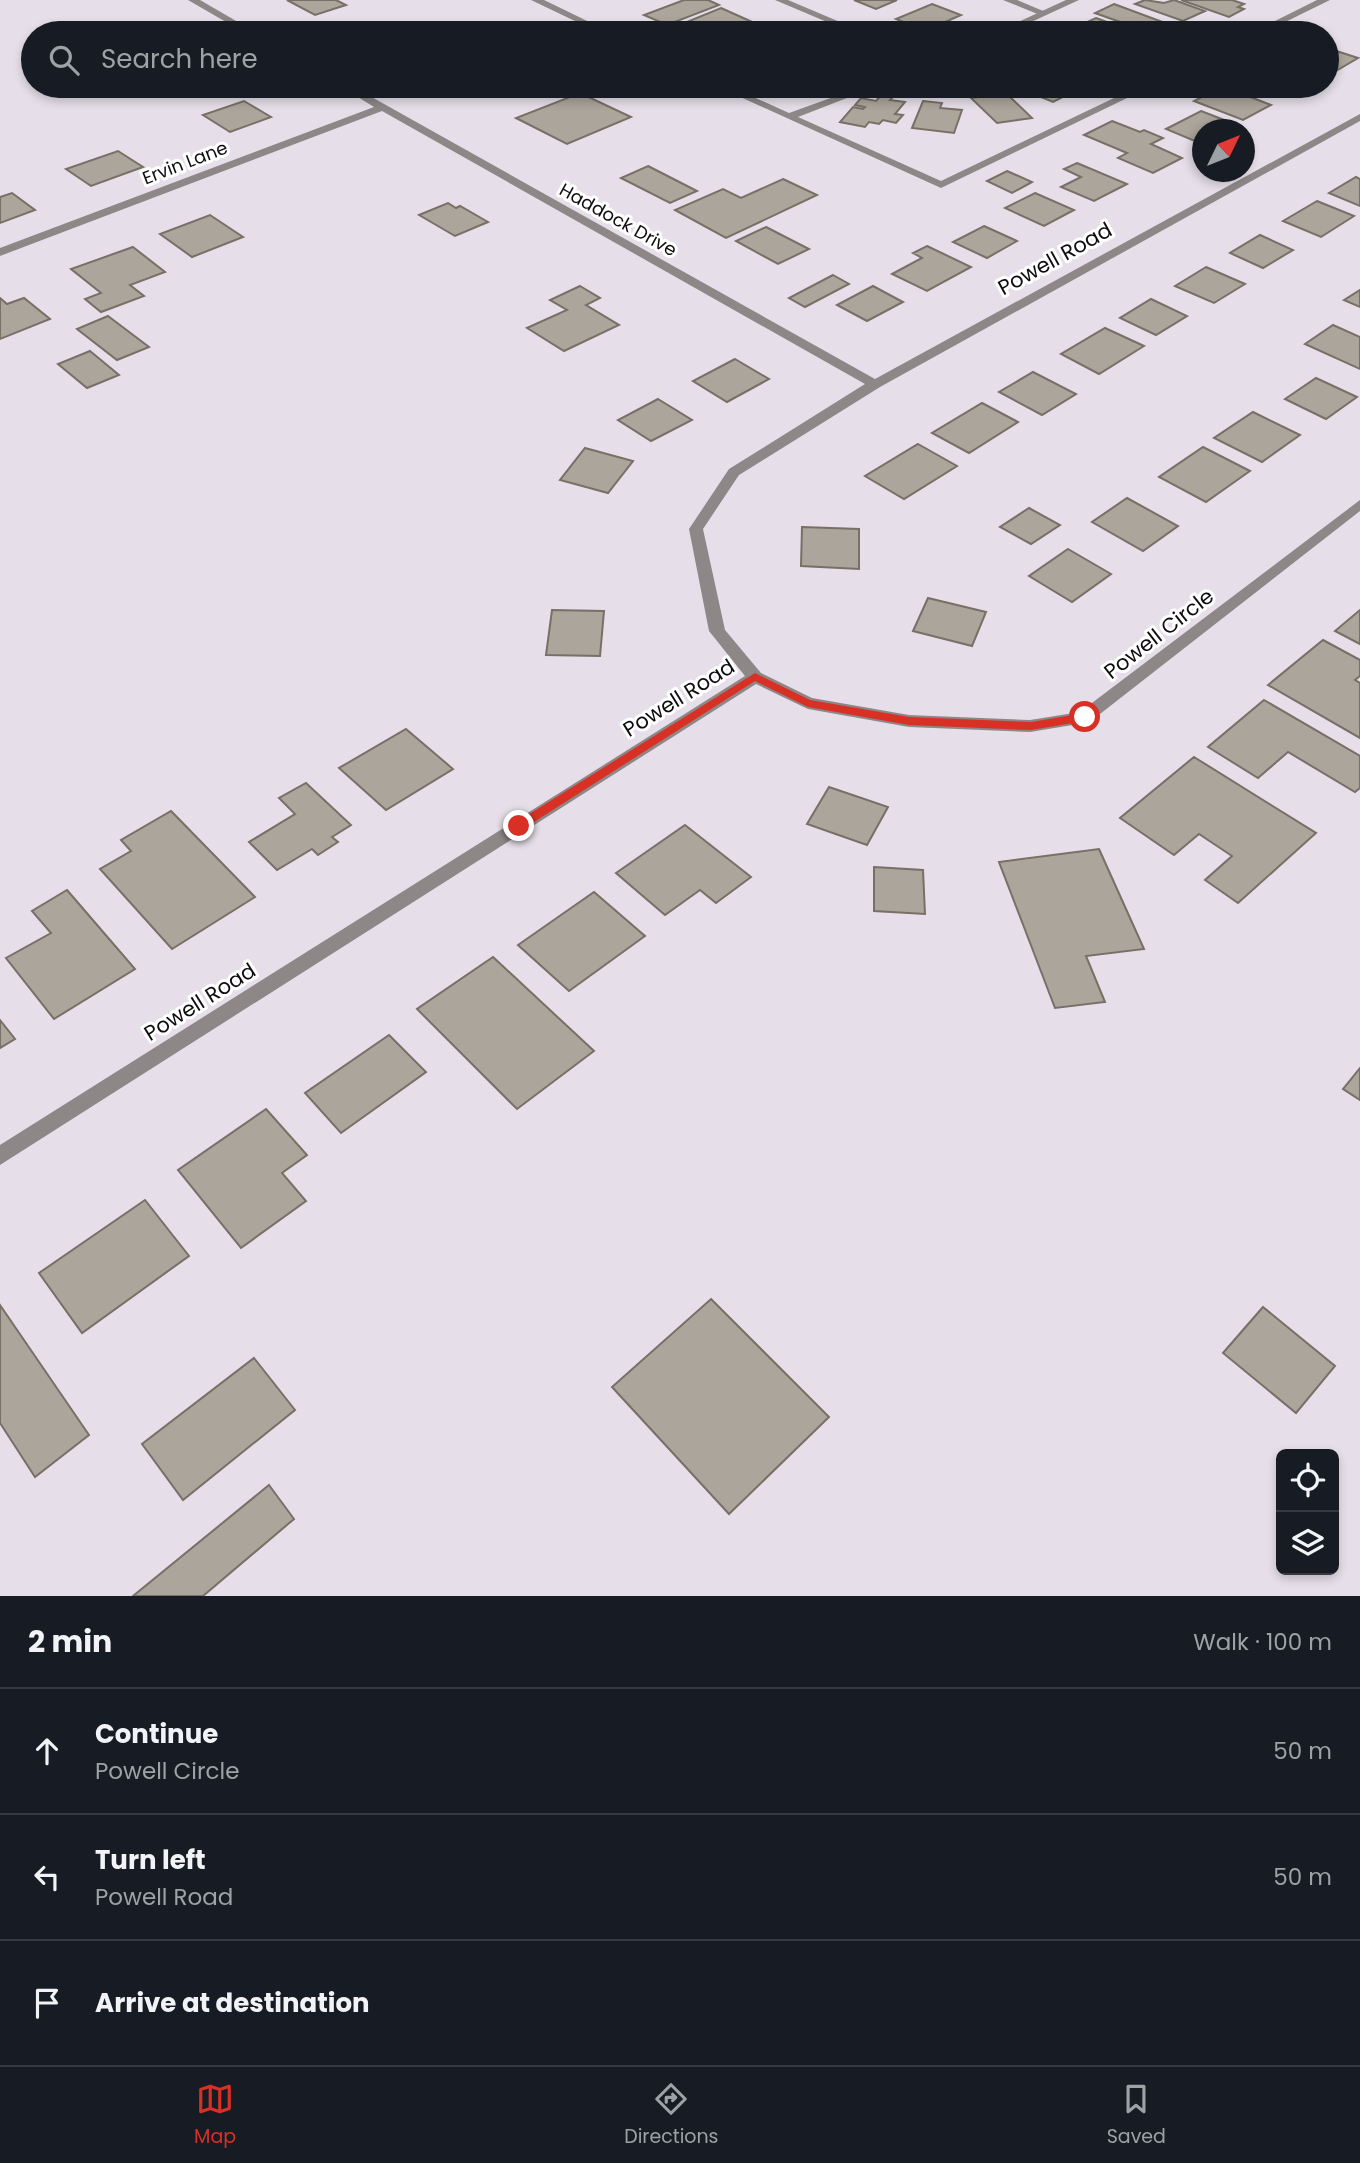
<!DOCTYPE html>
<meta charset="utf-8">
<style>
body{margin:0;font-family:Poppins,sans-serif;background:#242831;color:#f1f3f6}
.controls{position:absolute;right:21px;bottom:21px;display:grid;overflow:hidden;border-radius:10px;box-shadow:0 4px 10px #0003}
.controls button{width:63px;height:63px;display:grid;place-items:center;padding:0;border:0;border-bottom:2px solid #363941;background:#171b24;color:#f1f3f6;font:35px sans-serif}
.compass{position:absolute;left:1192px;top:119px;width:63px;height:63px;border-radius:50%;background:#171b24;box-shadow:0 4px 10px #0003;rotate:47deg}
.stop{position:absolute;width:21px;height:21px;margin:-16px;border:5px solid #d93025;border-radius:50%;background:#fff}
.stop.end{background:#d93025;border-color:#fff;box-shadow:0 2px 7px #0008}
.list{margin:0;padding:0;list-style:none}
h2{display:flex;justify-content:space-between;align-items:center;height:91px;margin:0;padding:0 28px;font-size:30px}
h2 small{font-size:23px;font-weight:400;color:#9ea1a6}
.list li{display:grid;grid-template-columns:46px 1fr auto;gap:21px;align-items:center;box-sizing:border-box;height:126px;padding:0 28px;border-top:2px solid #363941}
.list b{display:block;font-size:26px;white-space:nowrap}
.list p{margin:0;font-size:23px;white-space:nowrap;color:#9ea1a6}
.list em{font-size:23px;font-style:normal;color:#9ea1a6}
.icon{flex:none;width:38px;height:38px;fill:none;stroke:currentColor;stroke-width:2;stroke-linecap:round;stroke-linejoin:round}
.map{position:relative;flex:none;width:1360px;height:1596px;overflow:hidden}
.search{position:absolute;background:#171b24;box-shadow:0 4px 10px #0003;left:21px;right:21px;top:21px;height:77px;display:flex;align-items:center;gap:18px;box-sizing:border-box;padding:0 24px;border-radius:38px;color:#9ea1a6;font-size:26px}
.sheet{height:469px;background:#171b24}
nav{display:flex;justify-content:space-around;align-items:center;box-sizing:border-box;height:98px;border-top:2px solid #363941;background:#171b24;font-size:19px;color:#9ea1a6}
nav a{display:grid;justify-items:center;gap:4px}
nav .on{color:#d93025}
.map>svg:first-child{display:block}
.building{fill:#aba59b;stroke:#767067;stroke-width:2}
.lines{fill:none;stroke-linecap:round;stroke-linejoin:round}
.service{fill:#8d8787;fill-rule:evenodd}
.minor{fill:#8d8787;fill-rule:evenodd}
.route{fill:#d93025}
.labels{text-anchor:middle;stroke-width:6;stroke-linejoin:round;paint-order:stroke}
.far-street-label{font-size:18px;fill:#0e0c0f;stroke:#fff}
.street-label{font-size:21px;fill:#0e0c0f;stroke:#fff}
</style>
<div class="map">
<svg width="1360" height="1596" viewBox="0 0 1360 1596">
<rect width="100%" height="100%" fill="#e6dfe9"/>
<g class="building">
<polygon points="287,0 336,0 346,5 315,15"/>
<polygon points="684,0 708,0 719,5 667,25 644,15"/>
<polygon points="854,0 897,0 876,9"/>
<polygon points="1145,0 1164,3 1174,0 1205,11 1183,21 1135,4"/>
<polygon points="1181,0 1232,0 1244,4 1238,7 1244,9 1229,17"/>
<polygon points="932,4 961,15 925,31 896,19"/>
<polygon points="1114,4 1192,33 1151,33 1095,13"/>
<polygon points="721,8 750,21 718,33 685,33 672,28"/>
<polygon points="1096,18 1137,33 1087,33 1074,28"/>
<polygon points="763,23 786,33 737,33"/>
<polygon points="1327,48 1358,58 1336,71 1327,67"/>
<polygon points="446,86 485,86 462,94"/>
<polygon points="1014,86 1071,86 1079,89 1053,102"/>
<polygon points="1222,86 1271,105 1243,120 1194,101"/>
<polygon points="1273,86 1306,86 1293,93"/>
<polygon points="580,93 631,117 567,144 516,118"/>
<polygon points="1006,93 1032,118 997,123 971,98"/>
<polygon points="882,94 893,97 890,100 905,102 895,114 903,115 896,123 883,120 879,124 869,122 865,127 840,122 853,107 863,109 865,107 855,105 861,98 876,101"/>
<polygon points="244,101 271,117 230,132 203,115"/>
<polygon points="923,101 942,103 940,108 962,110 954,133 912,128"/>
<polygon points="1201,111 1232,123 1223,128 1227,130 1202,130 1202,144 1166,129"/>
<polygon points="1112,121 1140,132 1144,130 1163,138 1151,144 1182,158 1153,173 1118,158 1127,153 1084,135"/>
<polygon points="118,151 143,167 91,186 66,169"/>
<polygon points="1077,163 1127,184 1094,201 1061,187 1081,177 1064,169"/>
<polygon points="648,166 697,191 670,203 621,178"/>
<polygon points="1007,171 1032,182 1012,193 987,181"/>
<polygon points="1356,177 1360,179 1360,206 1329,193"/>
<polygon points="783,179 817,195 726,238 675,210 723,189 741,198"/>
<polygon points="12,193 35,210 0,223 0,197"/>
<polygon points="1035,193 1074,210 1044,226 1005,208"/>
<polygon points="1317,201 1354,216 1321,237 1283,221"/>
<polygon points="448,203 456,208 460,206 488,222 455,236 419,215"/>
<polygon points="210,215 243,237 192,257 160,234"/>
<polygon points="984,226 1017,241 987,258 953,242"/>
<polygon points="766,227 809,249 778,264 736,241"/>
<polygon points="1260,235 1293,250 1263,268 1230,253"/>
<polygon points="927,246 971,267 927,291 892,274 922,258 913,253"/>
<polygon points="133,247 165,272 130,285 144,296 101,312 85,299 101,293 71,269"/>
<polygon points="1206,267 1245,284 1214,303 1175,286"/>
<polygon points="833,275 849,284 805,307 789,298"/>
<polygon points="580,286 600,298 586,305 619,325 564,351 527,328 567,310 550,300"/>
<polygon points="873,286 903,302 867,321 837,305"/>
<polygon points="1360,290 1360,307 1344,300"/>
<polygon points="0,298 7,304 24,298 50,319 0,339"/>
<polygon points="1151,299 1187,316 1156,335 1120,318"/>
<polygon points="108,316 149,347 117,360 77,329"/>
<polygon points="1333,325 1360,337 1360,369 1305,344"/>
<polygon points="1105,328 1144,346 1099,374 1061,354"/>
<polygon points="90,351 119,375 87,388 58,364"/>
<polygon points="735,359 769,379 727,402 693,381"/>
<polygon points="1033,372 1076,394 1042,415 999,392"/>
<polygon points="1316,378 1357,397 1326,419 1285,399"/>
<polygon points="658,399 692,420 651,441 618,420"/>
<polygon points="982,403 1018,422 969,453 932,433"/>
<polygon points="1253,412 1300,435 1262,462 1214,438"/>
<polygon points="918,444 957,466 904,499 865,476"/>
<polygon points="1203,447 1250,471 1206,502 1159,477"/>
<polygon points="585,448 633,461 608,493 560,480"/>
<polygon points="1127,498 1178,526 1143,551 1092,522"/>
<polygon points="1029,508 1060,525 1031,544 1000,527"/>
<polygon points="802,527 859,529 859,569 801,566"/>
<polygon points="1068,549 1111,574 1072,602 1029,576"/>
<polygon points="928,598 986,612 972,646 913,631"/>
<polygon points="552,610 604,611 600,656 546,655"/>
<polygon points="1360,610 1360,644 1335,631"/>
<polygon points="1323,640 1360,660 1360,676 1355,680 1360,683 1360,738 1268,685"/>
<polygon points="1264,700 1360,756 1360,788 1355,792 1288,752 1258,778 1208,747"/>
<polygon points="406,729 453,769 386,810 339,768"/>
<polygon points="1194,757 1316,833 1238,903 1205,880 1232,856 1199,834 1174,855 1120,818"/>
<polygon points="306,783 351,825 332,837 338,842 318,855 312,849 277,870 249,842 295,814 279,798"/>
<polygon points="829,787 888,807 867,845 807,824"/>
<polygon points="171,811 255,897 172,949 100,869 131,851 121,840"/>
<polygon points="685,825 751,877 716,903 700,890 665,915 616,873"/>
<polygon points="1099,849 1144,949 1086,956 1105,1002 1055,1008 999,862"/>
<polygon points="874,867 923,870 925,914 874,911"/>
<polygon points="67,890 135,969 54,1019 6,958 51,933 32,911"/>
<polygon points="594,892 645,936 569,991 518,945"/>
<polygon points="493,957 594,1051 517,1109 417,1009"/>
<polygon points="0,1020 15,1039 0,1048"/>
<polygon points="389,1035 426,1072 341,1133 305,1093"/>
<polygon points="1360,1068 1360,1100 1343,1089"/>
<polygon points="266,1109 307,1155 282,1173 306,1201 241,1248 178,1170"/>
<polygon points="145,1200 189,1256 82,1333 39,1273"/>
<polygon points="711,1299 829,1417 729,1514 612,1387"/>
<polygon points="0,1305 89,1435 35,1477 0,1423"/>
<polygon points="1263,1307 1335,1366 1296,1413 1223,1353"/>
<polygon points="254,1358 295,1410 183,1500 142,1444"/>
<polygon points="269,1485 294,1519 203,1596 133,1596"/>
</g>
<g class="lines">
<g class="service">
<polygon points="531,0 544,0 612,33 600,33"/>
<polygon points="1003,0 1017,0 1048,13 1040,15"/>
<polygon points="1317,0 1330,0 1263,33 1251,33"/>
<polygon points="716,86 729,86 789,113 864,86 878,86 798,117 941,181 1139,86 1152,86 941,188"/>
</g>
<g class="minor">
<polygon points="188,0 200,0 257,33 245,33"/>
<polygon points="775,0 788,0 866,33 853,33"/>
<polygon points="1066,0 1079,0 1007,33 994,33"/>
<polygon points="340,86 352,86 875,379 1360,114 1360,121 880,387 739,475 703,529 725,630 761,673 812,698 909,715 1030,720 1080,712 1360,500 1360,511 1091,721 1085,723 1030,732 909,727 808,709 756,684 0,1165 0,1145 745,676 709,631 689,529 729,469 865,384 382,111 0,256 0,248 374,107"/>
</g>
</g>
<polygon class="route" points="755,673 810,700 909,717 1031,722 1085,713 1091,717 1085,721 1031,730 909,725 808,707 755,681 523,829 515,829 515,823"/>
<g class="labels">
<g class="far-street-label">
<text transform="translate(185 163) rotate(-21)" y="6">Ervin Lane</text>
<text transform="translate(618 220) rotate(29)" y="6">Haddock Drive</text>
</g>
<g class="street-label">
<text transform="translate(1055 259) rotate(-29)" y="7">Powell Road</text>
<text transform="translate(1159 634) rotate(-38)" y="7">Powell Circle</text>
<text transform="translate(679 698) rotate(-32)" y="7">Powell Road</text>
<text transform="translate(200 1002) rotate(-32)" y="7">Powell Road</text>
</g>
</g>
</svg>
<div class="controls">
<button><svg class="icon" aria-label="locate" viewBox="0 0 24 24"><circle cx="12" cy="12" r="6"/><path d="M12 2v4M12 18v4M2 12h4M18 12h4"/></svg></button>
<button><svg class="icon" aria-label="layers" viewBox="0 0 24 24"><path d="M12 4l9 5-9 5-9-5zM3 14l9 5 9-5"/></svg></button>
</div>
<svg class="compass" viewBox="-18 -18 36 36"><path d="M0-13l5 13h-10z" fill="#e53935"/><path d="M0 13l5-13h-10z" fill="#9ea1a6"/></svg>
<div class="stop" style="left:1085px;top:717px"></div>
<div class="stop end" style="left:519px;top:826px"></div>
<div class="search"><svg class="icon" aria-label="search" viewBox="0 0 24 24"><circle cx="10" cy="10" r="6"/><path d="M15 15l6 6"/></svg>Search here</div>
</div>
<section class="sheet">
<h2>2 min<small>Walk · 100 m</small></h2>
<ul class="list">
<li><svg class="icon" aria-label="ahead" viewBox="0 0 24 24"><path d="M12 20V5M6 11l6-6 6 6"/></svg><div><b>Continue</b><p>Powell Circle</p></div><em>50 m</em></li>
<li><svg class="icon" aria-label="left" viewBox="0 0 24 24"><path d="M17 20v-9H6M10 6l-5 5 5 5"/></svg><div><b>Turn left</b><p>Powell Road</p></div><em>50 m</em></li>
<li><svg class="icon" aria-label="arrive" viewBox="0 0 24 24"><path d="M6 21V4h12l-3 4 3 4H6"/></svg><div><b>Arrive at destination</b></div></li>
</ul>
</section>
<nav>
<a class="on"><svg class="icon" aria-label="map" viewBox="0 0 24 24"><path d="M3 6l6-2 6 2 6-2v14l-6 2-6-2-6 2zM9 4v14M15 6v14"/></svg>Map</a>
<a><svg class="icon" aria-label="directions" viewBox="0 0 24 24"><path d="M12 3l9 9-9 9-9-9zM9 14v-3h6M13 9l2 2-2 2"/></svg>Directions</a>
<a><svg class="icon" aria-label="saved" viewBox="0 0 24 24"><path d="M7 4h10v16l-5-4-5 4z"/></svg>Saved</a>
</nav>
